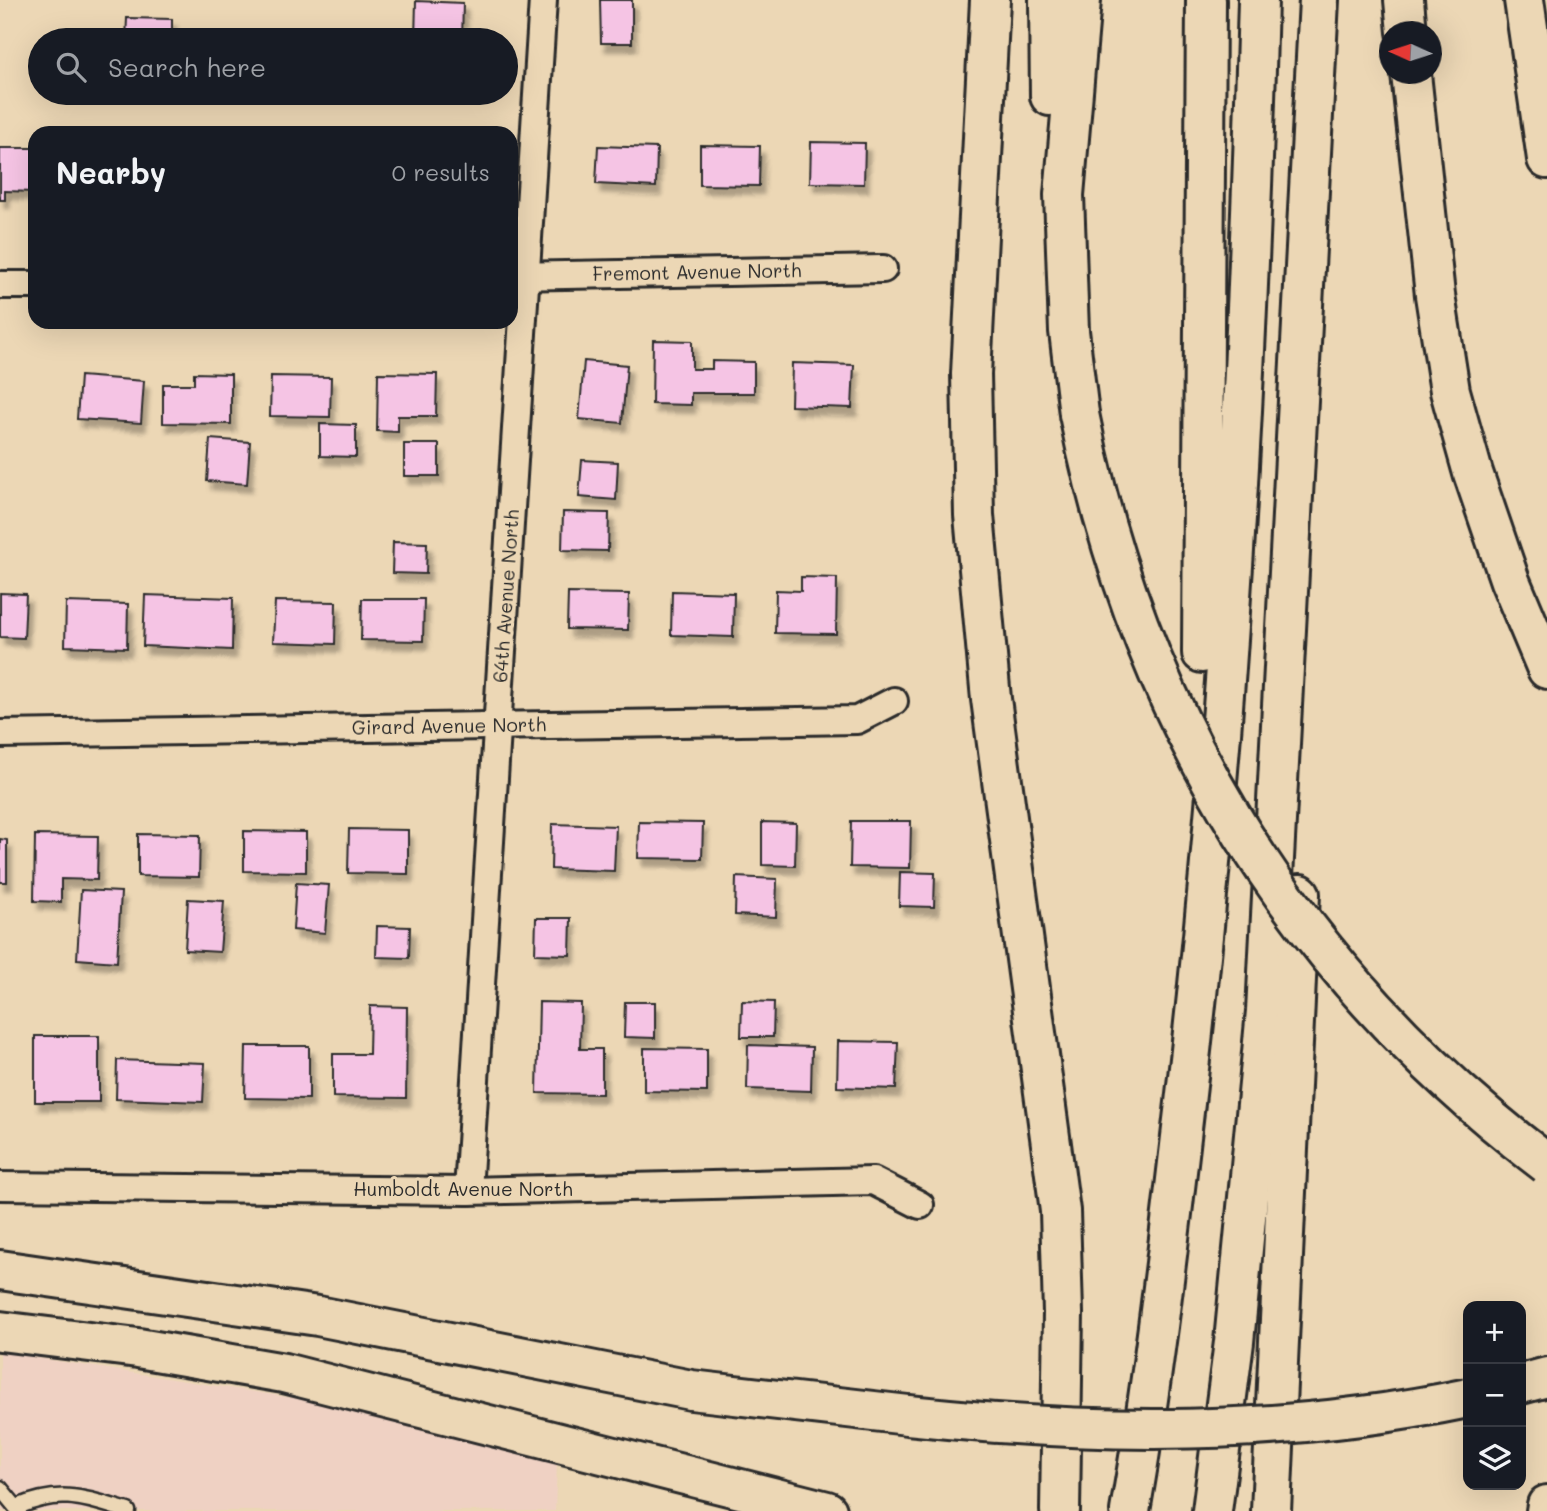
<!DOCTYPE html>
<meta charset="utf-8">
<style>
body{margin:0;font-family:Mali,sans-serif;background:#242831;color:#f1f3f6}
.controls{position:absolute;right:21px;bottom:21px;display:grid;overflow:hidden;border-radius:14px;box-shadow:0 7px 28px #0002}
.controls button{width:63px;height:63px;display:grid;place-items:center;padding:0;border:0;border-bottom:2px solid #363941;background:#171b24;color:#f1f3f6;font:35px sans-serif}
.compass{position:absolute;left:1379px;top:21px;width:63px;height:63px;border-radius:50%;background:#171b24;box-shadow:0 7px 28px #0002;rotate:273deg}
.list{margin:0;padding:0;list-style:none}
h2{display:flex;justify-content:space-between;align-items:center;height:91px;margin:0;padding:0 28px;font-size:30px}
h2 small{font-size:23px;font-weight:400;color:#9ea1a6}
.icon{flex:none;width:38px;height:38px;fill:none;stroke:currentColor;stroke-width:2;stroke-linecap:round;stroke-linejoin:round}
.map{position:relative;flex:none;width:1547px;height:1511px;overflow:hidden}
.search{position:absolute;background:#171b24;box-shadow:0 7px 28px #0002;left:28px;top:28px;width:490px;height:77px;display:flex;align-items:center;gap:18px;box-sizing:border-box;padding:0 24px;border-radius:38px;color:#9ea1a6;font-size:26px}
.panel{position:absolute;background:#171b24;box-shadow:0 7px 28px #0002;left:28px;top:126px;width:490px;height:203px;border-radius:21px}
.map>svg:first-child{display:block}
.built{fill:#efd1c3}
.building{fill:#f5c4e4;stroke:#2b2b2b;stroke-width:2;filter:url(#shadow)}
.lines{fill:none;stroke-linecap:round;stroke-linejoin:round}
.lane-casing{stroke:#2b2b2b;stroke-width:19}
.street-casing{stroke:#2b2b2b;stroke-width:32}
.highway-casing{stroke:#2b2b2b;stroke-width:44}
.lane{stroke:#ecd7b5;stroke-width:14}
.street{stroke:#ecd7b5;stroke-width:26}
.highway{stroke:#ecd7b5;stroke-width:38}
.highway-bridge-casing{stroke:#2b2b2b;stroke-width:44;stroke-linecap:butt}
.highway-bridge{stroke:#ecd7b5;stroke-width:38}
.labels{text-anchor:middle;stroke-width:6;stroke-linejoin:round;paint-order:stroke}
.street-label{font-size:19px;fill:#2b2b2b;stroke:#ecd7b5}
</style>
<div class="map">
<svg width="1547" height="1511" viewBox="0 0 1547 1511">
<defs>
<filter id="shadow"><feDropShadow dx="4.5" dy="8" stdDeviation="2" flood-color="#0004"/></filter>
</defs>
<rect width="100%" height="100%" fill="#ecd7b5"/>
<filter id="ink" filterUnits="userSpaceOnUse"><feTurbulence type="fractalNoise" baseFrequency=".0143" numOctaves="2"/><feDisplacementMap in="SourceGraphic" scale="14" xChannelSelector="R" yChannelSelector="G"/><feConvolveMatrix kernelMatrix="1 2 1 2 8 2 1 2 1" color-interpolation-filters="sRGB"/></filter>
<g filter="url(#ink)">
<polygon class="built" points="0,1352 319,1402 557,1463 555,1511 0,1511"/>
<g class="building">
<polygon points="600,0 632,0 632,43 601,43"/>
<polygon points="416,1 463,3 462,40 415,40"/>
<polygon points="127,18 172,19 172,40 126,40"/>
<polygon points="811,142 865,143 864,184 810,183"/>
<polygon points="700,145 760,146 759,186 700,185"/>
<polygon points="598,146 657,148 656,187 596,184"/>
<polygon points="0,148 35,148 35,192 5,191 5,200 0,200"/>
<polygon points="653,340 692,341 692,369 712,369 712,361 754,362 754,393 691,393 691,405 652,404"/>
<polygon points="584,361 627,365 622,423 579,419"/>
<polygon points="792,363 854,365 852,408 791,406"/>
<polygon points="194,373 231,374 231,424 163,423 163,384 194,384"/>
<polygon points="378,373 437,374 436,416 398,416 398,432 377,431"/>
<polygon points="80,376 144,381 141,423 77,419"/>
<polygon points="271,376 331,377 330,417 270,416"/>
<polygon points="320,424 356,425 356,457 320,456"/>
<polygon points="210,439 250,442 247,484 207,481"/>
<rect x="404" y="444" width="35" height="32"/>
<polygon points="582,460 618,462 616,500 579,497"/>
<polygon points="563,512 609,513 608,551 562,550"/>
<polygon points="393,542 427,543 426,574 392,573"/>
<polygon points="801,577 837,578 836,634 775,633 776,590 801,591"/>
<polygon points="672,591 734,593 733,637 671,635"/>
<polygon points="0,593 26,594 24,638 0,637"/>
<polygon points="568,593 629,594 628,630 567,629"/>
<polygon points="145,595 233,598 232,650 143,646"/>
<polygon points="362,599 424,599 423,641 361,640"/>
<polygon points="275,601 336,602 335,644 273,642"/>
<polygon points="66,602 128,604 127,648 65,646"/>
<polygon points="851,821 911,821 910,868 850,867"/>
<polygon points="639,822 703,823 702,859 638,858"/>
<polygon points="762,822 796,823 795,866 762,865"/>
<polygon points="552,824 616,826 614,871 551,869"/>
<polygon points="349,829 408,830 408,874 348,873"/>
<polygon points="244,831 306,832 306,872 244,871"/>
<polygon points="138,834 200,835 199,877 138,876"/>
<polygon points="35,835 98,836 97,880 61,879 61,902 34,901"/>
<polygon points="0,839 7,840 7,882 0,882"/>
<polygon points="900,872 935,873 934,907 899,906"/>
<polygon points="736,877 777,879 776,917 735,915"/>
<polygon points="296,883 329,885 325,933 293,930"/>
<polygon points="81,890 121,892 117,962 77,959"/>
<polygon points="188,899 224,901 220,952 185,950"/>
<polygon points="536,918 571,918 570,955 535,954"/>
<polygon points="377,926 410,927 409,958 376,957"/>
<polygon points="742,1001 774,1002 773,1037 741,1037"/>
<polygon points="539,1002 581,1003 580,1049 602,1049 602,1094 537,1093"/>
<polygon points="625,1002 655,1002 655,1038 624,1037"/>
<polygon points="370,1006 407,1007 406,1098 333,1097 333,1054 369,1054"/>
<rect x="35" y="1036" width="64" height="66"/>
<polygon points="838,1041 898,1042 896,1089 837,1087"/>
<polygon points="748,1045 812,1047 811,1091 747,1089"/>
<polygon points="246,1046 309,1046 309,1099 245,1098"/>
<polygon points="644,1048 707,1049 707,1092 644,1091"/>
<polygon points="117,1060 205,1063 203,1102 116,1099"/>
</g>
<g class="lines">
<g class="lane-casing">
<g id="lane">
<polyline points="0,1488 19,1511"/>
<path d="M17 1507C62 1488 84 1498 128 1511"/>
</g>
</g>
<g class="street-casing">
<g id="street">
<polyline points="511,276 883,269"/>
<polyline points="0,285 35,285"/>
<polyline points="0,734 857,720 894,701"/>
<polyline points="0,1186 468,1191 873,1181 920,1205"/>
<polyline points="468,1191 543,0"/>
</g>
</g>
<g class="highway-casing">
<g id="highway">
<polyline points="990,0 971,374 974,515 991,699 1060,1211 1063,1313 1060,1511"/>
<polyline points="1049,0 1050,96"/>
<polyline points="1404,0 1407,32"/>
<polyline points="1524,0 1547,159"/>
<polyline points="1411,74 1435,295 1450,391 1473,473 1510,581 1547,669"/>
<polyline points="1079,414 1069,331 1064,195 1081,0"/>
<polyline points="1202,653 1206,0"/>
<polyline points="0,1270 318,1316 691,1390 908,1415"/>
<polyline points="0,1331 138,1348 284,1373 827,1511"/>
<polyline points="1521,1384 1547,1377"/>
<path d="M1130 1511C1154 1376 1169 1239 1185 1103 1228 737 1248 368 1258 0"/>
<polyline points="1212,1511 1234,1342 1266,1011 1319,0"/>
<polyline points="1271,1511 1300,894"/>
<polyline points="1546,1511 1547,1505"/>
</g>
</g>
<use href="#lane" class="lane"/>
<use href="#street" class="street"/>
<use href="#highway" class="highway"/>
<g class="highway-bridge-casing">
<g id="highway-bridge">
<path d="M1079 414C1139 721 1298 976 1547 1164"/>
<path d="M908 1415C1096 1435 1282 1437 1468 1398"/>
</g>
</g>
<use href="#highway-bridge" class="highway-bridge"/>
</g>
</g>
<g class="labels">
<g class="street-label">
<text transform="translate(697 272) rotate(-1)" y="7">Fremont Avenue North</text>
<text transform="translate(506 596) rotate(-86)" y="7">64th Avenue North</text>
<text transform="translate(449 726) rotate(-1)" y="7">Girard Avenue North</text>
<text x="463" y="1196">Humboldt Avenue North</text>
</g>
</g>
</svg>
<div class="controls">
<button>+</button>
<button>−</button>
<button><svg class="icon" aria-label="layers" viewBox="0 0 24 24"><path d="M12 4l9 5-9 5-9-5zM3 14l9 5 9-5"/></svg></button>
</div>
<svg class="compass" viewBox="-18 -18 36 36"><path d="M0-13l5 13h-10z" fill="#e53935"/><path d="M0 13l5-13h-10z" fill="#9ea1a6"/></svg>
<div class="search"><svg class="icon" aria-label="search" viewBox="0 0 24 24"><circle cx="10" cy="10" r="6"/><path d="M15 15l6 6"/></svg>Search here</div>
<section class="panel">
<h2>Nearby<small>0 results</small></h2>
<ul class="list">
</ul>
</section>
</div>
